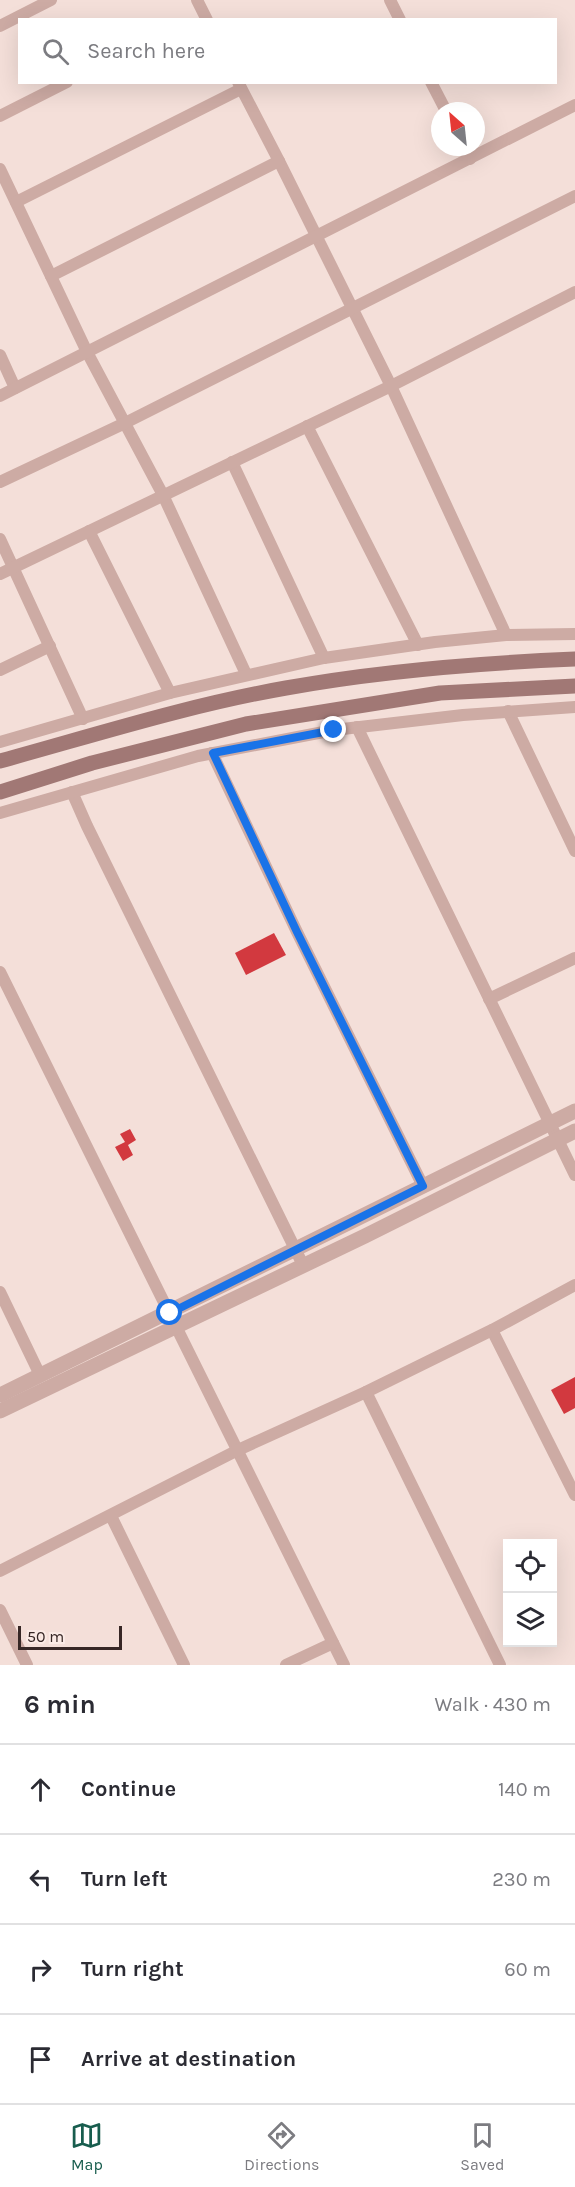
<!DOCTYPE html>
<meta charset="utf-8">
<style>
body{margin:0;font-family:Karla,sans-serif;background:#f2f2f3;color:#2b2b33}
.controls{position:absolute;right:18px;bottom:18px;display:grid;overflow:hidden;border-radius:0px;box-shadow:0 6px 24px #0002}
.controls button{width:54px;height:54px;display:grid;place-items:center;padding:0;border:0;border-bottom:2px solid #e1e1e2;background:#fff;color:#2b2b33;font:30px sans-serif}
.compass{position:absolute;left:431px;top:102px;width:54px;height:54px;border-radius:50%;background:#fff;box-shadow:0 6px 24px #0002;rotate:333deg}
.scale{position:absolute;left:18px;bottom:15px;width:104px;box-sizing:border-box;padding-left:6px;border:3px solid #372726;border-top:0;font-size:16px;line-height:21px;white-space:nowrap;color:#372726;-webkit-text-stroke:4px #fbebe6;paint-order:stroke}
.stop{position:absolute;width:18px;height:18px;margin:-14px;border:4px solid #1a73e8;border-radius:50%;background:#fff}
.stop.end{background:#1a73e8;border-color:#fff;box-shadow:0 2px 6px #0008}
.list{margin:0;padding:0;list-style:none}
h2{display:flex;justify-content:space-between;align-items:center;height:78px;margin:0;padding:0 24px;font-size:26px}
h2 small{font-size:20px;font-weight:400;color:#7c7c81}
.list li{display:grid;grid-template-columns:39px 1fr auto;gap:18px;align-items:center;box-sizing:border-box;height:90px;padding:0 24px;border-top:2px solid #e1e1e2}
.list b{display:block;font-size:22px;white-space:nowrap}
.list em{font-size:20px;font-style:normal;color:#7c7c81}
.icon{flex:none;width:33px;height:33px;fill:none;stroke:currentColor;stroke-width:2;stroke-linecap:round;stroke-linejoin:round}
.map{position:relative;flex:none;width:575px;height:1665px;overflow:hidden}
.search{position:absolute;background:#fff;box-shadow:0 6px 24px #0002;left:18px;right:18px;top:18px;height:66px;display:flex;align-items:center;gap:15px;box-sizing:border-box;padding:0 21px;border-radius:0px;color:#7c7c81;font-size:22px}
.sheet{height:438px;background:#fff}
nav{display:flex;justify-content:space-around;align-items:center;box-sizing:border-box;height:84px;border-top:2px solid #e1e1e2;background:#fff;font-size:16px;color:#7c7c81}
nav a{display:grid;justify-items:center;gap:3px}
nav .on{color:#185d4e}
.map>svg:first-child{display:block}
.building{fill:#d2393f}
.lines{fill:none;stroke-linecap:round;stroke-linejoin:round}
.minor{stroke:#cdaba4;stroke-width:12}
.tertiary{stroke:#cdaba4;stroke-width:15}
.secondary{stroke:#a17875;stroke-width:15}
.route{stroke:#1a73e8;stroke-width:8}
</style>
<div class="map">
<svg width="575" height="1665" viewBox="0 0 575 1665">
<rect width="100%" height="100%" fill="#f4dfd9"/>
<g class="building">
<polygon points="274,933 286,955 246,975 235,953"/>
<polygon points="130,1129 136,1140 128,1145 133,1155 123,1161 115,1147 125,1142 120,1134"/>
<polygon points="575,1377 575,1408 564,1414 551,1390"/>
</g>
<g class="lines">
<g class="minor">
<polyline points="197,0 207,20"/>
<polyline points="390,0 400,20"/>
<polyline points="0,26 51,0"/>
<polyline points="238,82 279,161 391,386 506,635"/>
<polyline points="431,82 446,111"/>
<polyline points="0,116 67,82"/>
<polyline points="464,147 470,159"/>
<polyline points="0,169 87,352 163,495 246,674"/>
<polyline points="16,202 241,89"/>
<polyline points="51,276 279,161"/>
<polyline points="0,355 15,388"/>
<polyline points="0,396 575,105"/>
<polyline points="307,426 418,645"/>
<polyline points="232,462 324,658"/>
<polyline points="0,482 125,423 575,196"/>
<polyline points="89,531 170,693"/>
<polyline points="0,539 83,719"/>
<polyline points="0,574 391,386 575,292"/>
<polyline points="0,670 50,646"/>
<polyline points="508,711 575,851"/>
<polyline points="357,727 575,1175"/>
<polyline points="0,742 170,693 324,658 435,642 506,635 575,634"/>
<polyline points="212,753 297,932 423,1186"/>
<polyline points="72,792 87,826 303,1265"/>
<polyline points="0,813 198,756 334,730 463,715 575,707"/>
<polyline points="0,972 344,1665"/>
<polyline points="489,999 575,958"/>
<polyline points="0,1292 40,1375"/>
<polyline points="492,1330 575,1495"/>
<polyline points="366,1392 500,1665"/>
<polyline points="111,1516 184,1665"/>
<polyline points="0,1571 238,1450 366,1392 492,1330 575,1285"/>
<polyline points="0,1610 27,1665"/>
<polyline points="286,1665 333,1643"/>
</g>
<g class="tertiary">
<polyline points="0,1395 575,1111"/>
<polyline points="0,1411 365,1236 575,1131"/>
</g>
<g class="secondary">
<path d="M0 761C95 735 189 705 286 688 379 671 480 663 575 659"/>
<polyline points="0,792 92,763 246,724 440,693 575,686"/>
</g>
</g>
<g class="lines">
<polyline class="route" points="170,1313 423,1186 297,932 213,753 334,730"/>
</g>
</svg>
<div class="controls">
<button><svg class="icon" aria-label="locate" viewBox="0 0 24 24"><circle cx="12" cy="12" r="6"/><path d="M12 2v4M12 18v4M2 12h4M18 12h4"/></svg></button>
<button><svg class="icon" aria-label="layers" viewBox="0 0 24 24"><path d="M12 4l9 5-9 5-9-5zM3 14l9 5 9-5"/></svg></button>
</div>
<svg class="compass" viewBox="-18 -18 36 36"><path d="M0-13l5 13h-10z" fill="#e53935"/><path d="M0 13l5-13h-10z" fill="#7c7c81"/></svg>
<div class="scale">50 m</div>
<div class="stop" style="left:170px;top:1313px"></div>
<div class="stop end" style="left:334px;top:730px"></div>
<div class="search"><svg class="icon" aria-label="search" viewBox="0 0 24 24"><circle cx="10" cy="10" r="6"/><path d="M15 15l6 6"/></svg>Search here</div>
</div>
<section class="sheet">
<h2>6 min<small>Walk · 430 m</small></h2>
<ul class="list">
<li><svg class="icon" aria-label="ahead" viewBox="0 0 24 24"><path d="M12 20V5M6 11l6-6 6 6"/></svg><div><b>Continue</b></div><em>140 m</em></li>
<li><svg class="icon" aria-label="left" viewBox="0 0 24 24"><path d="M17 20v-9H6M10 6l-5 5 5 5"/></svg><div><b>Turn left</b></div><em>230 m</em></li>
<li><svg class="icon" aria-label="right" viewBox="0 0 24 24"><path d="M7 20v-9h11M14 6l5 5-5 5"/></svg><div><b>Turn right</b></div><em>60 m</em></li>
<li><svg class="icon" aria-label="arrive" viewBox="0 0 24 24"><path d="M6 21V4h12l-3 4 3 4H6"/></svg><div><b>Arrive at destination</b></div></li>
</ul>
</section>
<nav>
<a class="on"><svg class="icon" aria-label="map" viewBox="0 0 24 24"><path d="M3 6l6-2 6 2 6-2v14l-6 2-6-2-6 2zM9 4v14M15 6v14"/></svg>Map</a>
<a><svg class="icon" aria-label="directions" viewBox="0 0 24 24"><path d="M12 3l9 9-9 9-9-9zM9 14v-3h6M13 9l2 2-2 2"/></svg>Directions</a>
<a><svg class="icon" aria-label="saved" viewBox="0 0 24 24"><path d="M7 4h10v16l-5-4-5 4z"/></svg>Saved</a>
</nav>
